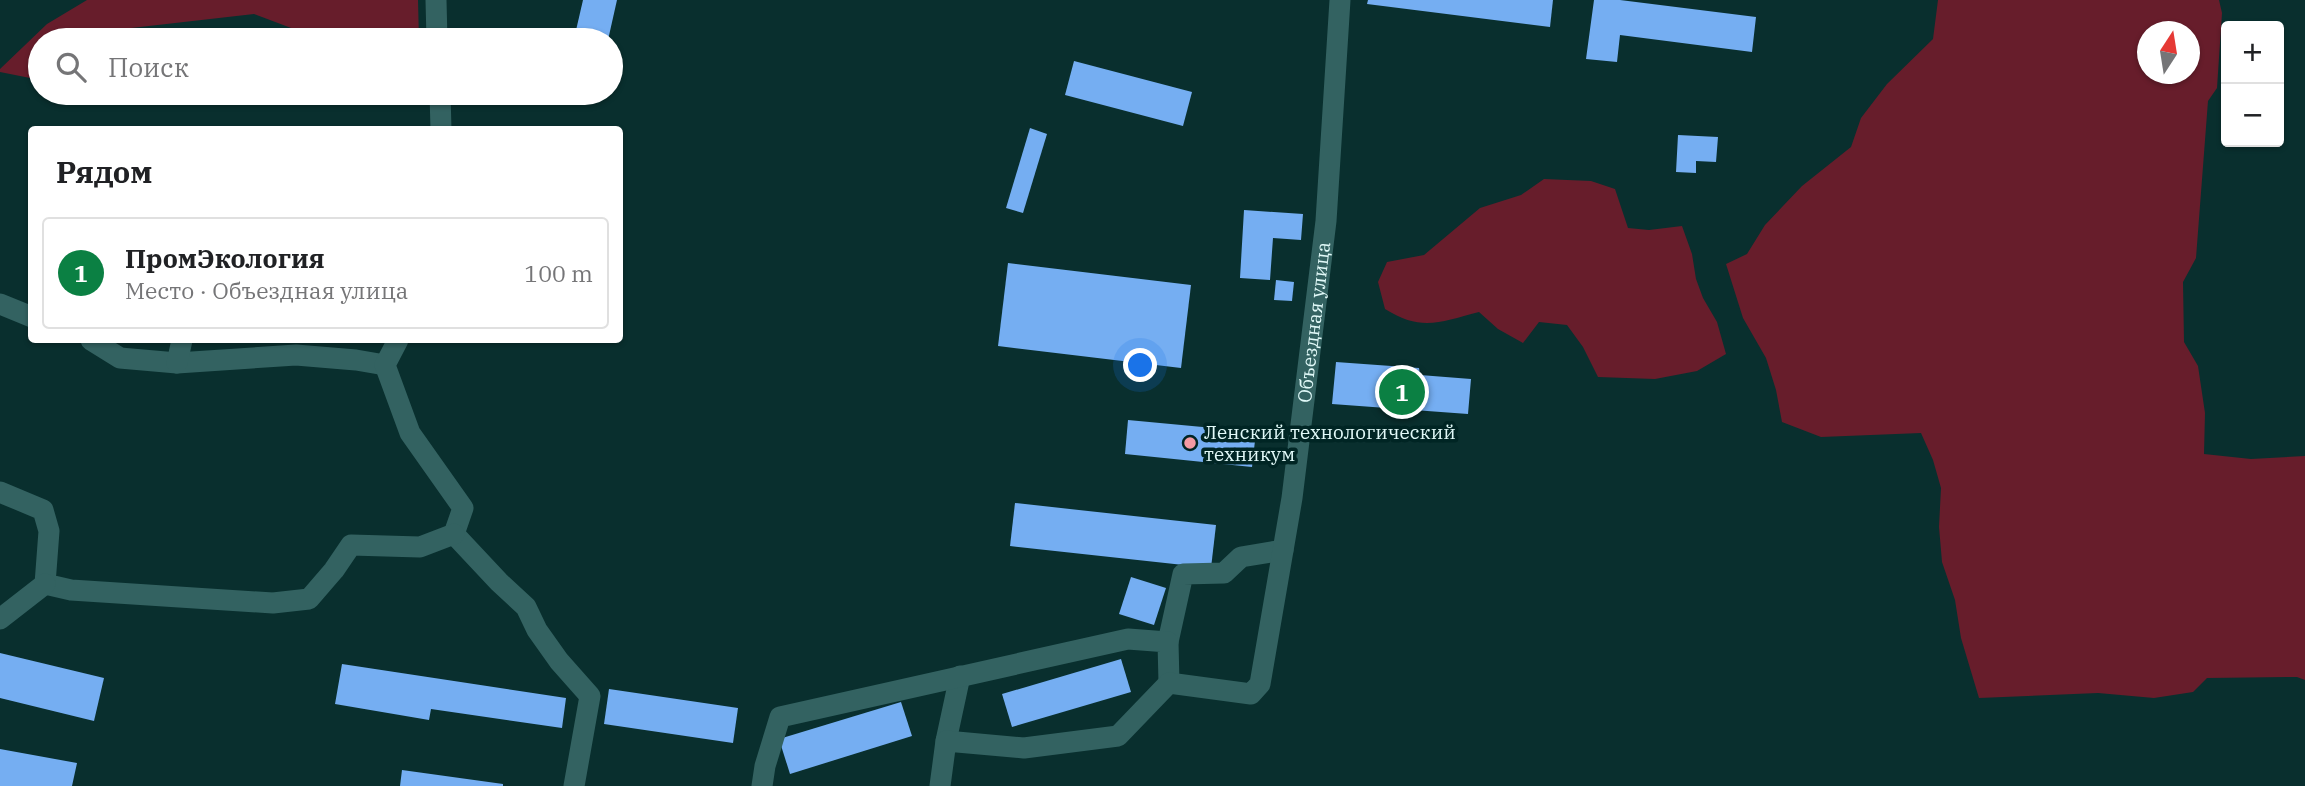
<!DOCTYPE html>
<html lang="ru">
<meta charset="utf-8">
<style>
body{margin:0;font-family:"IBM Plex Serif",serif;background:#f6f6f6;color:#202124}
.controls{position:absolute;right:21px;top:21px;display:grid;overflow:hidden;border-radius:7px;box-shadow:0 2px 5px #0004}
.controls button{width:63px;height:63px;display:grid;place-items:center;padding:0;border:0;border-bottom:2px solid #e0e0e0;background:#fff;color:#202124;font:35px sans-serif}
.compass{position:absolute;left:2137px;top:21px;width:63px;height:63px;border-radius:50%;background:#fff;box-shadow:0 2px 5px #0004;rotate:12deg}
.you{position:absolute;left:1141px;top:366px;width:24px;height:24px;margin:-18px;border:5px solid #fff;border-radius:50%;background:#1a73e8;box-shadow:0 0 0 10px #1a73e833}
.badge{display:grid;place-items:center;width:46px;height:46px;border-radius:50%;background:#0b8043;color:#fff;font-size:23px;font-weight:700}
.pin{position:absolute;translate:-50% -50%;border:4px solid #fff;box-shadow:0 2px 7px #0006}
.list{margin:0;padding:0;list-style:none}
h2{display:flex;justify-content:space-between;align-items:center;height:91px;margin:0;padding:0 28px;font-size:30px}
h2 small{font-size:23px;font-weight:400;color:#757577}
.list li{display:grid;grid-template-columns:46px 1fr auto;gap:21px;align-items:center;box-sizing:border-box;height:112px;margin:0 14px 14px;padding:0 14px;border:2px solid #e0e0e0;border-radius:7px}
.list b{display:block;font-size:26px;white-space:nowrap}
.list p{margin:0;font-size:23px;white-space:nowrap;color:#757577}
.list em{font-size:23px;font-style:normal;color:#757577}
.icon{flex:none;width:38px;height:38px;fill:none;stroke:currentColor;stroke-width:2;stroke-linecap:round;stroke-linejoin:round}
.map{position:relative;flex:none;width:2305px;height:786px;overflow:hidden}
.search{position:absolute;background:#fff;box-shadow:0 2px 5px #0004;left:28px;top:28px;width:595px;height:77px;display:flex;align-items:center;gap:18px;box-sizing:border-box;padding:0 24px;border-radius:38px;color:#757577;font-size:26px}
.panel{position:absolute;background:#fff;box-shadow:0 2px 5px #0004;left:28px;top:126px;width:595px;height:217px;border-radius:7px}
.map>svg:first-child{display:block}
.green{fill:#671d2b;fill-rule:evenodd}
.building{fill:#75aef2}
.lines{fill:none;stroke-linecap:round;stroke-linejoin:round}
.minor{stroke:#336261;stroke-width:21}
.poi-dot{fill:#f49aa3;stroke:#002524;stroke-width:2.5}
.labels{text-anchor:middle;stroke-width:7;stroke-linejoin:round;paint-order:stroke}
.street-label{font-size:19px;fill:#e2faf9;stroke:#002524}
.poi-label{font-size:19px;fill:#e2faf9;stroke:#002524;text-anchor:start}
</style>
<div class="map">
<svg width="2305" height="786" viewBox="0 0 2305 786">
<rect width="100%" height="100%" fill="#092f2e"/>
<g class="green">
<polygon points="87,0 418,0 419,40 323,40 254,14 105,31 91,40 40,40 40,72 30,78 0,72 0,69 47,24"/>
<path d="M1938 0H2219L2222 13 2217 88 2208 101 2196 258 2183 282 2184 342 2198 366 2205 413 2204 454 2251 459 2305 456V680L2297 677 2207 678 2193 692 2154 698 2098 693 1979 698 1961 638 1955 600 1942 562 1939 527 1941 488 1933 460 1921 433 1821 437 1782 422 1776 390 1766 358 1743 318 1726 264 1747 254 1765 225 1802 186 1851 147 1861 118 1887 84 1933 39ZM2148 32H2190V74H2148Z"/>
<path d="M1544 179 1591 181 1615 189 1628 228 1649 230 1682 226 1692 254 1696 279 1703 298 1717 322 1726 354 1697 371 1655 379 1598 377 1583 347 1567 325 1539 322 1523 343 1498 329 1479 312C1440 322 1422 332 1385 309L1378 282 1387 262 1424 255 1480 208 1521 195Z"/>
</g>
<g class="building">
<polygon points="583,0 617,0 608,40 574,39"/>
<polygon points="1368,0 1553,0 1550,27 1367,4"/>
<polygon points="1594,0 1620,0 1756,17 1752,52 1620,35 1617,62 1586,59"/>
<polygon points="1074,61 1192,92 1183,126 1065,95"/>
<polygon points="1030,128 1047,134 1023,213 1006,208"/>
<polygon points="1678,135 1718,137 1716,162 1696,161 1696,173 1676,172"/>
<polygon points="1244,210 1303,214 1301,240 1273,238 1270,280 1240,278"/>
<polygon points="1008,263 1191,285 1181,368 998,346"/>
<polygon points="1276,280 1294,282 1292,301 1274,300"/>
<polygon points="1336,362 1419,368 1420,375 1471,379 1468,414 1332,404"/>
<polygon points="1128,420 1256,432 1252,467 1125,454"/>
<polygon points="1015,503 1216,525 1211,568 1010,546"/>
<polygon points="1131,577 1166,588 1154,625 1119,614"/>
<polygon points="0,653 104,678 94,721 0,698"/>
<polygon points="1121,659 1131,692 1012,727 1002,694"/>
<polygon points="342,664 566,698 562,728 431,709 429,720 335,704"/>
<polygon points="609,689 738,708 733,743 604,724"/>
<polygon points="901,702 912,736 790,774 779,739"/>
<polygon points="0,749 77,763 72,786 0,786"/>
<polygon points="402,770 503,784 503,786 400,786"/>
</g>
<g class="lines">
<g class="minor">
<polyline points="436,0 437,40"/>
<polyline points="440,93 441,130"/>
<polyline points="0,304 32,317"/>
<polyline points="91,340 120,358 177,363 296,355 356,360 385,365"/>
<polyline points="398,340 385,365 410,433 463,508 454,534 499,582 526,607 537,630 559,661 590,696 574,786"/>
<polyline points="177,363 182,340"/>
<polyline points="0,492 43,510 49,531 45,584 71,590 273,603 309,599 334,570 351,545 420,547 454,534"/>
<polyline points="0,619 45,584"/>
<polyline points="1168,642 1183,574 1224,573 1241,557 1283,550"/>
<polyline points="946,741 960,676"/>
<polyline points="762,786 765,766 780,717 1128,639 1168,642 1169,683"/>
<path id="s1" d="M940 786 946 741 1024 748 1118 736 1169 683 1251 694 1260 684 1292 498 1326 221 1340 0"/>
</g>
</g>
<circle class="poi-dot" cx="1190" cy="443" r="7"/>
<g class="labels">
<g class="street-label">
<text dy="7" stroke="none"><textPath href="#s1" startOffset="754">Объездная улица</textPath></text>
</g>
<g class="poi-label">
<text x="1204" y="439">Ленский технологический<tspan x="1204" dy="22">техникум</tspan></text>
</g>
</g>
</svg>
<div class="controls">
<button>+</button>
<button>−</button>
</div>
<svg class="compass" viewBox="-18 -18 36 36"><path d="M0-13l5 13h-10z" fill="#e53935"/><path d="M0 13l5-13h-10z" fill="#757577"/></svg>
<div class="you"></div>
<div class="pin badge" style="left:1402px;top:392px">1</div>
<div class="search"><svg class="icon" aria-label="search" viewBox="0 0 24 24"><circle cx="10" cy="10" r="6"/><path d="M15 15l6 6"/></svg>Поиск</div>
<section class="panel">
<h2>Рядом<small></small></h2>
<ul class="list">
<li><span class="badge">1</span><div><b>ПромЭкология</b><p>Место · Объездная улица</p></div><em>100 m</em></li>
</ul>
</section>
</div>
